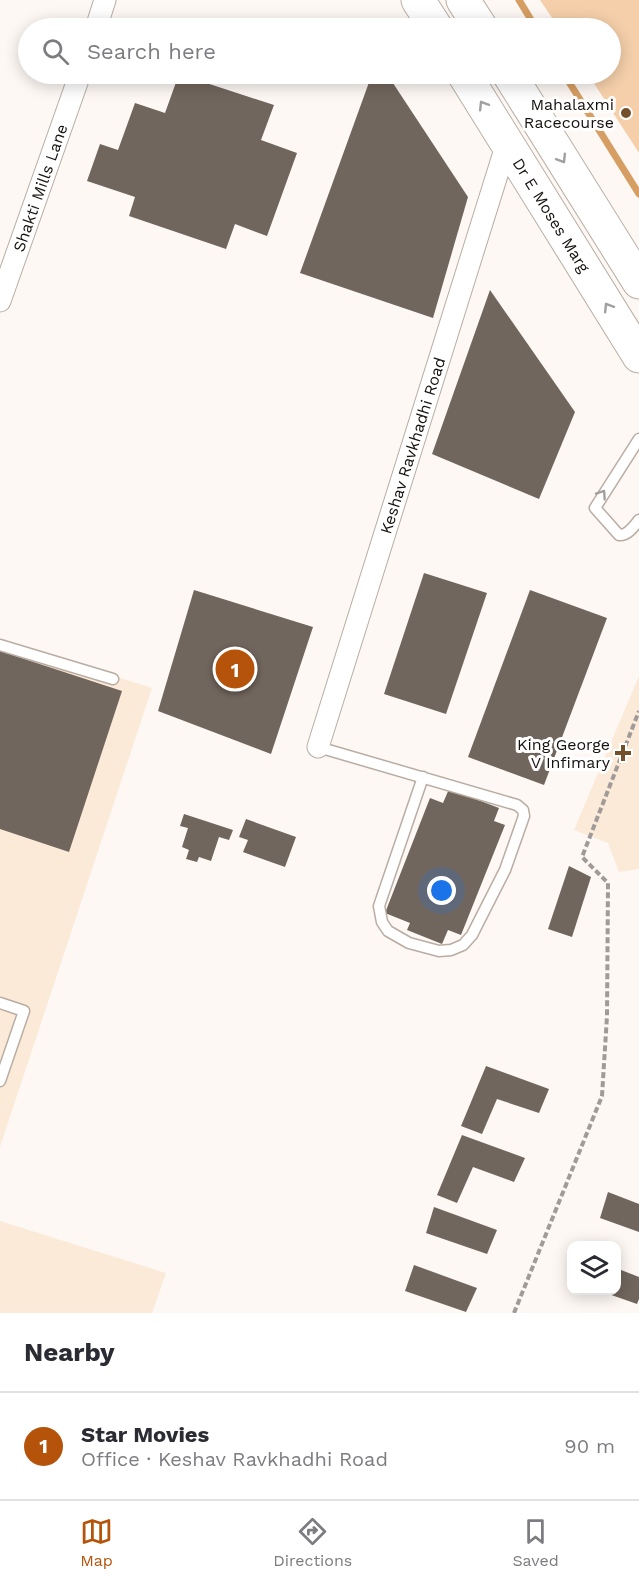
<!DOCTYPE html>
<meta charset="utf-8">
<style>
body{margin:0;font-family:"Work Sans",sans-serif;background:#f7f7f7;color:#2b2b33}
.controls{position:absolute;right:18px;bottom:18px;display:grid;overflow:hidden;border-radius:12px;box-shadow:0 3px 15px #0003}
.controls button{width:54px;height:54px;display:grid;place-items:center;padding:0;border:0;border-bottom:2px solid #e1e1e2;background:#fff;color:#2b2b33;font:30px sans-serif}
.you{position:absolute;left:442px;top:891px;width:21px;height:21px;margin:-15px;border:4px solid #fff;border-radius:50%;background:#1a73e8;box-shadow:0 0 0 9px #1a73e833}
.badge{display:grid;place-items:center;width:39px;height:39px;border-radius:50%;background:#b45309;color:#fff;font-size:20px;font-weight:700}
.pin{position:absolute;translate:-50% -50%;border:3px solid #fff;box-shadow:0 2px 6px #0006}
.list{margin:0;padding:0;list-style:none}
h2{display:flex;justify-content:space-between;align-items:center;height:78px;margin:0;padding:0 24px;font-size:26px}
h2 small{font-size:20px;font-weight:400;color:#7c7c81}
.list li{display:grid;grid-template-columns:39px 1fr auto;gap:18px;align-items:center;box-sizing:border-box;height:108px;padding:0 24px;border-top:2px solid #e1e1e2}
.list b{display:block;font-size:22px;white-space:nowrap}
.list p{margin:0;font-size:20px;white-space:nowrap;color:#7c7c81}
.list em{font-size:20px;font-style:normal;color:#7c7c81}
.icon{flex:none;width:33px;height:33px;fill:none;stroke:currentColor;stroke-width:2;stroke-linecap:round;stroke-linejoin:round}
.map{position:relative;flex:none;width:639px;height:1313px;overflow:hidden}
.search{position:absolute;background:#fff;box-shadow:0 3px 15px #0003;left:18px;right:18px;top:18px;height:66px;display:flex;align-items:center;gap:15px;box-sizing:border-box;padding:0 21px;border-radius:33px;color:#7c7c81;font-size:22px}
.sheet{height:186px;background:#fff}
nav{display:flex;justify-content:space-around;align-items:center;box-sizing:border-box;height:84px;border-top:2px solid #e1e1e2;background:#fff;font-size:16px;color:#7c7c81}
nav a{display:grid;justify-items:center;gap:3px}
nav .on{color:#b45309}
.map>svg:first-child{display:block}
.built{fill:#fcead9}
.green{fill:#f5cfaa}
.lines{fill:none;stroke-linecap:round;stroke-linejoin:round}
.stream{stroke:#d79e63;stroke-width:7}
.building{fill:#71665d}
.service-casing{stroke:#b9ada3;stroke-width:13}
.minor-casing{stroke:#b9ada3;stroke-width:23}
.primary-casing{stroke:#b9ada3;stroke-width:35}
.path{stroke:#a09b98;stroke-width:4;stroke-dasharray:6 3;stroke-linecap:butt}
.service{stroke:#fff;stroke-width:10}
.minor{stroke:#fff;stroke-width:21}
.primary{stroke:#fff;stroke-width:33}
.oneway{stroke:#a1a09f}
.poi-dot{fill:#74502a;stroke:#fff;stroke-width:2}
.labels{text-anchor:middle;stroke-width:6;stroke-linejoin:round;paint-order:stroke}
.poi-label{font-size:16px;fill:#15110e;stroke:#fff;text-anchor:end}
.street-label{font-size:16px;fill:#15110e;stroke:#fff}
</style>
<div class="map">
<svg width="639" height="1313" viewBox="0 0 639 1313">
<rect width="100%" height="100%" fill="#fdf8f4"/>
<g class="built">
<polygon points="0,640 152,688 0,1147"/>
<polygon points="639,676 639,869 619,872 608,843 574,830"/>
<polygon points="0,1221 166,1273 152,1313 0,1313"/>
</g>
<polygon class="green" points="540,0 639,0 639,153 588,74 610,74 610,28 559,28"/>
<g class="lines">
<g class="stream">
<polyline points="519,0 536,28"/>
<polyline points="564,74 639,194"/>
</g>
</g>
<g class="building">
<polygon points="179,74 274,105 261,140 297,153 267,236 235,224 226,249 129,216 135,197 87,181 100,144 118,150 135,103 165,113"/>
<polygon points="372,74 387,74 468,197 433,318 300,273"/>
<polygon points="490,290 575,412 539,499 432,454"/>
<polygon points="424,573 487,593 446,714 384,694"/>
<polygon points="194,590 313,627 271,754 158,711"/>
<polygon points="530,590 607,618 544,785 468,757"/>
<polygon points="0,651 122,691 69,852 0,829"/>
<polygon points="449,789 499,808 494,821 505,825 461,935 448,930 442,944 407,930 410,923 385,913 430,798 443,803"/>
<polygon points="184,814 233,830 229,840 219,837 211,861 199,857 197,862 186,859 189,850 182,847 188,828 180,826"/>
<polygon points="246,819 296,837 285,867 243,852 248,840 239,837"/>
<polygon points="569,866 591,877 572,937 548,929"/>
<polygon points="486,1066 549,1089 539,1113 497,1099 482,1134 461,1126"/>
<polygon points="462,1135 525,1158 514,1182 473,1167 457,1203 437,1195"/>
<polygon points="608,1192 639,1204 639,1232 600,1218"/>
<polygon points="434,1207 497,1230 487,1254 426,1233"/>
<polygon points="414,1265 477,1288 466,1312 405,1291"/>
<polygon points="616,1268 639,1277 639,1299 637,1304 600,1291 616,1290"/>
</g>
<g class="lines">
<g class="service-casing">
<g id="service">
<path d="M639 439 595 508 619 535C628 536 634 526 639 520"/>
<polyline points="0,645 113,679"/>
<polyline points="318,747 517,805 523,810 524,816 505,870 472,935 463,945 451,950 439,951 409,943 388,931 382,922 379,906 423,777"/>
<polyline points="0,1003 24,1011 0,1081"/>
</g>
</g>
<g class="minor-casing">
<g id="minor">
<polyline points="96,28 105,0"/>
<path id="s1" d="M0 301 80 74"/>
<path id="s2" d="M318 747 507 143"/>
</g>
</g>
<g class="primary-casing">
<g id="primary">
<polyline points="418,0 436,28"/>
<polyline points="463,0 481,28"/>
<path id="s3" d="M464 74 639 356"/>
<polyline points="509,74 639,282"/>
</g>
</g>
<polyline class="path" points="514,1313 602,1096 607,1016 608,883 582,857 639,711"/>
<use href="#service" class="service"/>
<use href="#minor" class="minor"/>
<use href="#primary" class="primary"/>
</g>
<defs><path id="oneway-chevron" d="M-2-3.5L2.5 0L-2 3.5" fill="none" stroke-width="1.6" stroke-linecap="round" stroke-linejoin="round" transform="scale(1.5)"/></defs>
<g class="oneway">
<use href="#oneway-chevron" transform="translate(483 105) rotate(-122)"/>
<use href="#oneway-chevron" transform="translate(562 159) rotate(58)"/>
<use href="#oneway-chevron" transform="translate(608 307) rotate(-122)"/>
<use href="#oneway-chevron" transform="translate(602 494) rotate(-56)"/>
</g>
<g class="poi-dot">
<circle cx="626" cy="113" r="6"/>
<path d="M620 744h6v6h6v6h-6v6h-6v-6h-6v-6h6z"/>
</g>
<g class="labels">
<g class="poi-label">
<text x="614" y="110">Mahalaxmi<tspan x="614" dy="18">Racecourse</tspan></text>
<text x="610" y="750">King George<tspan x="610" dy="18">V Infimary</tspan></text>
</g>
<g class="street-label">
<text dy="6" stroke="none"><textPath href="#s1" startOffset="120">Shakti Mills Lane</textPath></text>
<text dy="6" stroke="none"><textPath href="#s3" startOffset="166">Dr E Moses Marg</textPath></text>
<text dy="6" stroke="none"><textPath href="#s2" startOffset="316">Keshav Ravkhadhi Road</textPath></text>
</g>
</g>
</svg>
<div class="controls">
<button><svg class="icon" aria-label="layers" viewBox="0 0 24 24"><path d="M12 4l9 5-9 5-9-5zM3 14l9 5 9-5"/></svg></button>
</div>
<div class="you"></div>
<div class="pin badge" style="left:235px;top:669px">1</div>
<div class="search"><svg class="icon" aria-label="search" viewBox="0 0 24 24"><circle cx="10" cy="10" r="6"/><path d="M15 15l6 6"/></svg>Search here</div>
</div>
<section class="sheet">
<h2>Nearby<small></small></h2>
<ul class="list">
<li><span class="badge">1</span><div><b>Star Movies</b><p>Office · Keshav Ravkhadhi Road</p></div><em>90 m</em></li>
</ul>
</section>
<nav>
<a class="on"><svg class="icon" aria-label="map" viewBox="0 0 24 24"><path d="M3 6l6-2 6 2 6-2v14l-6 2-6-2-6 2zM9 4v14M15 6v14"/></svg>Map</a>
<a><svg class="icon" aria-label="directions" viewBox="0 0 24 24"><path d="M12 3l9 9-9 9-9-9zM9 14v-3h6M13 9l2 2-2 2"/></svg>Directions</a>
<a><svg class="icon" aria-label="saved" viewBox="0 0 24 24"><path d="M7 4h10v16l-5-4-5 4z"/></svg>Saved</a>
</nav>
